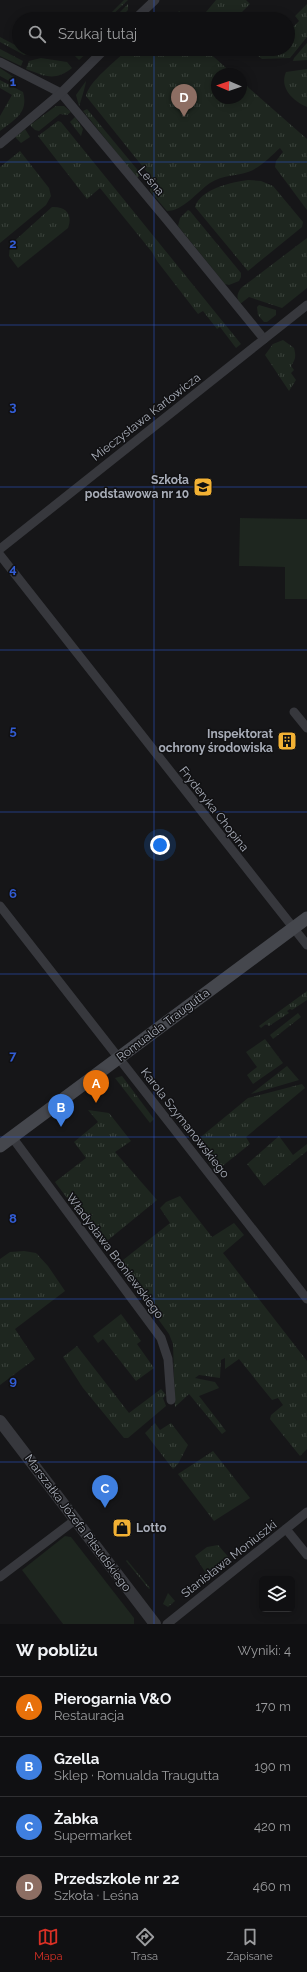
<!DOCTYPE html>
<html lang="pl">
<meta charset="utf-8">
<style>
body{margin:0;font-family:Raleway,sans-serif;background:#19191b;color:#f1f3f6}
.controls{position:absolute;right:12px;bottom:12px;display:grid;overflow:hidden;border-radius:6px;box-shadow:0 2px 10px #0003}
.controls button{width:36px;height:36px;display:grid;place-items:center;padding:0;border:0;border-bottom:1px solid #303032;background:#101012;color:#f1f3f6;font:20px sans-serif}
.compass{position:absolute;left:211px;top:68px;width:36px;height:36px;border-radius:50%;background:#101012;box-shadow:0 2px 10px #0003;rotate:272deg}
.you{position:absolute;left:160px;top:845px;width:14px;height:14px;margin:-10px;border:3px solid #fff;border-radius:50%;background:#1a73e8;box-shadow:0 0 0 6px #1a73e833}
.badge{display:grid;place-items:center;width:26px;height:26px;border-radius:50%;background:#d93025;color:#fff;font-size:13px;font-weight:700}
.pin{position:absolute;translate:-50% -33px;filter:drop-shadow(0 1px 2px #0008)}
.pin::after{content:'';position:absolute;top:21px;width:14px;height:12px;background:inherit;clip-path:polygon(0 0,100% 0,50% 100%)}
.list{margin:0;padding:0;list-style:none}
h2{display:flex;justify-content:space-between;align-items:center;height:52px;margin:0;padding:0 16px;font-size:17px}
h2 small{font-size:13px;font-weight:400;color:#9c9d9f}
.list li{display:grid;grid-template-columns:26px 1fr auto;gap:12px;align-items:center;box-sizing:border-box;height:60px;padding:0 16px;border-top:1px solid #303032}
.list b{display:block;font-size:15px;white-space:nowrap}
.list p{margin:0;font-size:13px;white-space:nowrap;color:#9c9d9f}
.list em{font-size:13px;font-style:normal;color:#9c9d9f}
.icon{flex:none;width:22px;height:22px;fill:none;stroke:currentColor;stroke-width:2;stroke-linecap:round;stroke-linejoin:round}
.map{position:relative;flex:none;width:307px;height:1624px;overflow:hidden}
.search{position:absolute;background:#101012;box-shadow:0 2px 10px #0003;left:12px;right:12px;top:12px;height:44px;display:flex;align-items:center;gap:10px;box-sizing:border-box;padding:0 14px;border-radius:22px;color:#9c9d9f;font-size:15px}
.sheet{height:292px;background:#101012}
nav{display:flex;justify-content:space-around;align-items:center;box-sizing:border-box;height:56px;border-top:1px solid #303032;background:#101012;font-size:11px;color:#9c9d9f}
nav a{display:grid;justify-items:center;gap:2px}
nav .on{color:#d93025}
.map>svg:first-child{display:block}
.grass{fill:url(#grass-tufts)}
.park{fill:#1e261f}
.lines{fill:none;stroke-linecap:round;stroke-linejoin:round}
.minor{stroke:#37383d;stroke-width:9}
.tertiary{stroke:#37383d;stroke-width:12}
.secondary{stroke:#45474d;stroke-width:13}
.grid{fill:none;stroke:#325cd3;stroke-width:1;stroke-opacity:0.55}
.labels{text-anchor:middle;stroke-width:3;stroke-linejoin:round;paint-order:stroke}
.street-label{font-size:12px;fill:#a8adb8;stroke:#111113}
.poi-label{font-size:12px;font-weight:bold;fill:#a8adb8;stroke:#111113;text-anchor:end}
.grid-label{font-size:13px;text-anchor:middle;font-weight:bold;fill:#325cd3;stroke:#111113;stroke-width:3;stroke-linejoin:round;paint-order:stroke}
</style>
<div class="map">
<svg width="307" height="1624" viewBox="0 0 307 1624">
<defs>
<pattern id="grass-tufts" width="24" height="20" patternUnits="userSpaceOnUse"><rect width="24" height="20" fill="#1e261f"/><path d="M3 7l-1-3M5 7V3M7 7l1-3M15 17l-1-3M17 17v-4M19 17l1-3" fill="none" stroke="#3c433d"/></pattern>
</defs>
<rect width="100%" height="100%" fill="#161618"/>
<g class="grass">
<polygon points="124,0 128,0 108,19 105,19"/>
<polygon points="216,0 246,0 250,4 235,19 210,19 206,15 206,12"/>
<polygon points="128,4 128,10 119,19 113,19"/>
<polygon points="307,4 307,37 290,58 262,59 249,49 288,49 288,32 299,21 295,16"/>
<polygon points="179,11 187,17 187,19 174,18"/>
<polygon points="0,37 19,47 19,49 26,51 46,49 24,55 0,42"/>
<polygon points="307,43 307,60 293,61 294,58"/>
<polygon points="0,49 23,61 21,66 0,56"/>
<polygon points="55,49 77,49 70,56 45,52"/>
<polygon points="82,49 91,49 79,60 75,56"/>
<path d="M128 49H205L233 74H217V98H241V81L307 139V210L275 167 276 161 283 152 280 148C271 156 260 168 248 172 234 177 224 174 210 183 197 192 183 211 167 211L150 191V186L155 182 86 96C88 82 117 60 128 49Z"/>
<path d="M41 58 67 62 72 68C54 82 45 76 26 69L29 61Z"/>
<polygon points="0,68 15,78 11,82 0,76"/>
<path d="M307 69V107C293 101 279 88 286 72Z"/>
<path d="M0 80 23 92C29 113 14 120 0 131V116L12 95 0 88Z"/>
<path d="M86 81C86 84 80 104 79 106L76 95Z"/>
<polygon points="56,106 64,106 71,112 67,115 60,114 39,131 35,130 30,125"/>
<polygon points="87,109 141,174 137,178 83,111"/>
<polygon points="75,117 83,129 81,136 70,122"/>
<polygon points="58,121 61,122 241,344 236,348 220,327 217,329 203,311 198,314 157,261 152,252 100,188 87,199 38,136"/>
<polygon points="25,129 30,137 21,143 15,137"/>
<polygon points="20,151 49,188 51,196 46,205 0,243 0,167"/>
<path d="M248 180 261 181 273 186 303 222 302 227 248 271 195 207C200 189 232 182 248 180Z"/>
<path d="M52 207C66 206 73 215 68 228L18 268 9 256 10 245Z"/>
<polygon points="188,210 190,211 241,273 241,277 239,281 229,285 225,284 178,226 180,218"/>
<path d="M307 238V288L282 308 249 297 240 304C236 297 237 294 241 288Z"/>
<polygon points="259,305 276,310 276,315 267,322 264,322 258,315 257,307"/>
<path d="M283 340 294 348C296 356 296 359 291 366L294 370 291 373 296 380 289 391 265 355 273 344Z"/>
<polygon points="307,991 307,1000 292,1010 290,1009 287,1011 289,1013 269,1026 266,1024 261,1028 259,1026"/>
<polygon points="298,1013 301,1017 273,1039 270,1035"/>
<polygon points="265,1039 283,1063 253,1084 247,1075 257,1067 246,1052"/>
<polygon points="287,1066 299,1080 251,1094"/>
<polygon points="122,1076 154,1119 150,1123 115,1078"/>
<polygon points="302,1084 305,1088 246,1137 250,1144 215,1172 197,1144 197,1140 248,1098"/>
<polygon points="88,1110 109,1113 131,1141 115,1152 157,1200 102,1245 55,1182 86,1158 74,1142 98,1122"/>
<polygon points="279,1136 293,1155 307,1144 307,1151 264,1186 247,1164"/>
<polygon points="180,1196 212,1237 234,1223 244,1235 223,1253 307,1361 307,1449 300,1456 270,1419 271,1415 283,1405 278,1398 272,1400 239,1359 225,1369 225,1358 221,1360 220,1378 199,1375 195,1378 215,1382 219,1388 199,1396 226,1431 222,1434 189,1394 175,1407 173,1344 169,1334 118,1264 170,1223 160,1208 166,1202"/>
<polygon points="24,1251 36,1253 48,1266 65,1291 15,1329 35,1359 0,1385 0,1259 10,1252"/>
<polygon points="121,1314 141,1341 137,1344 154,1368 136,1381 103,1339 98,1343 93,1336"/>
<polygon points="77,1346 129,1413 161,1389 166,1395 163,1398 166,1406 128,1438 124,1438 83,1388 63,1357"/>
<polygon points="155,1423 160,1430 171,1423 188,1445 178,1464 173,1469 145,1433"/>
<polygon points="213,1451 250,1498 214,1521 178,1474"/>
<polygon points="218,1545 231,1560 213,1574 207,1575 195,1556 207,1547"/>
<polygon points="127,1560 150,1588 149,1589 126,1561"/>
<polygon points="168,1593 175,1601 168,1607 163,1604"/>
</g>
<g class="park">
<polygon points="240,518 307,519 307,599 285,599 285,567 239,566"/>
<polygon points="65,1536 71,1537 134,1618 134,1624 63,1624 22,1570"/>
</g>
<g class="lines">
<g class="minor">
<polyline points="135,19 155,0"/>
<polyline points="0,62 61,93 167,220 264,339"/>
<polyline points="0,144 61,93 105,49"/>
<polyline points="0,549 307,305"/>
<polyline points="0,555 307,945"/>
<polyline points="294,712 307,728"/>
<polyline points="0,906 307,1299"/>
<polyline points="12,1137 161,1338 168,1359 171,1400"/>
<polyline points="286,1529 307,1555"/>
<polyline points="0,1577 75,1520"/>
<polyline points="167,1624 307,1512"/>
</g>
<polyline class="tertiary" points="0,1421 155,1624"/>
<polyline class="secondary" points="0,1146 307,918"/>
</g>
<path class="grid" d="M154 0V19M154 49V1624M0 162H307M0 325H307M0 487H307M0 650H307M0 812H307M0 974H307M0 1137H307M0 1299H307M0 1462H307"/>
<defs>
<g id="school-square" transform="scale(1)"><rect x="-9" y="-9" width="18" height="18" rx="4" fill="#f2b134" stroke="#111113"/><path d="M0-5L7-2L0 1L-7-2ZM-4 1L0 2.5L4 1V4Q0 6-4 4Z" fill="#111"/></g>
<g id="building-square" transform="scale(1)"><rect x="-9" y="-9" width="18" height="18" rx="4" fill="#f2b134" stroke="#111113"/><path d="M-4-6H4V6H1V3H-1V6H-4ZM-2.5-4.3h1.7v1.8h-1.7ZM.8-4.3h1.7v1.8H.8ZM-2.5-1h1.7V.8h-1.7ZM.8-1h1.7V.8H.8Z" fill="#111"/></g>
<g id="shop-square" transform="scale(1)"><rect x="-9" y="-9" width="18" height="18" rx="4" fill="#f2b134" stroke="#111113"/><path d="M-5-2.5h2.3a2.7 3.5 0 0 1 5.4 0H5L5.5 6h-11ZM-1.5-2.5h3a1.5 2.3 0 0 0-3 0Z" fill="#111"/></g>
</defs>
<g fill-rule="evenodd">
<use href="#school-square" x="203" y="487"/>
<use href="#building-square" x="287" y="741"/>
<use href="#shop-square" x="122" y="1528"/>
</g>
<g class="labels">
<g class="street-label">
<text transform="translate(151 181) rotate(50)" y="4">Leśna</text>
<text transform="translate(146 417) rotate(-38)" y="4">Mieczysława Karłowicza</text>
<text transform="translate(214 809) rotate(52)" y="4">Fryderyka Chopina</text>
<text transform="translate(163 1025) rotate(-37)" y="4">Romualda Traugutta</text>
<text transform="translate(185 1123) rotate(52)" y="4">Karola Szymanowskiego</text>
<text transform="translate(115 1256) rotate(53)" y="4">Władysława Broniewskiego</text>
<text transform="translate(78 1523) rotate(53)" y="4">Marszałka Józefa Piłsudskiego</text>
<text transform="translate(229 1559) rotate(-38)" y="4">Stanisława Moniuszki</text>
</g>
<g class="poi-label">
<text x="189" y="484">Szkoła<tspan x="189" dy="14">podstawowa nr 10</tspan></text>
<text x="273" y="738">Inspektorat<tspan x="273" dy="14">ochrony środowiska</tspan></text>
<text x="136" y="1532" text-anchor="start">Lotto</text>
</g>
</g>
<g class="grid-label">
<text x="13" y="86">1</text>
<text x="13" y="248">2</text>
<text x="13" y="411">3</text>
<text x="13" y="573">4</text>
<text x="13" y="735">5</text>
<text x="13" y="898">6</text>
<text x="13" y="1060">7</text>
<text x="13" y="1223">8</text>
<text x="13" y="1385">9</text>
</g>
</svg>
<div class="controls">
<button><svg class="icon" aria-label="layers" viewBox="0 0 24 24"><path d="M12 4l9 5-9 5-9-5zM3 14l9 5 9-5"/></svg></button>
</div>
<svg class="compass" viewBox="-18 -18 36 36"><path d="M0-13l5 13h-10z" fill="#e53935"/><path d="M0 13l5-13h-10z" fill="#9c9d9f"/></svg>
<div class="you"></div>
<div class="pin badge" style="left:96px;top:1103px;background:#e8710a">A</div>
<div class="pin badge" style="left:61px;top:1127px;background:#3f7fe0">B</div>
<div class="pin badge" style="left:105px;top:1508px;background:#3f7fe0">C</div>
<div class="pin badge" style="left:184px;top:117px;background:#8d6e63">D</div>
<div class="search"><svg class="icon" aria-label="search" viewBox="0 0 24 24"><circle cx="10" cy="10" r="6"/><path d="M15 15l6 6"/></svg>Szukaj tutaj</div>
</div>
<section class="sheet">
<h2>W pobliżu<small>Wyniki: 4</small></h2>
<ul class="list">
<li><span class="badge" style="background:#e8710a">A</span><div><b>Pierogarnia V&amp;O</b><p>Restauracja</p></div><em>170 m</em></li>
<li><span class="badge" style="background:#3f7fe0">B</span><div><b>Gzella</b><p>Sklep · Romualda Traugutta</p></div><em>190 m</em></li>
<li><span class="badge" style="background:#3f7fe0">C</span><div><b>Żabka</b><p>Supermarket</p></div><em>420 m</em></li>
<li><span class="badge" style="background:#8d6e63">D</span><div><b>Przedszkole nr 22</b><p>Szkoła · Leśna</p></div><em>460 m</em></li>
</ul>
</section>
<nav>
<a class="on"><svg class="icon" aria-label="map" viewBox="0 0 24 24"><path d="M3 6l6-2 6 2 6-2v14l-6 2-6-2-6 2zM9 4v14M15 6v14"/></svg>Mapa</a>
<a><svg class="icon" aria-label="directions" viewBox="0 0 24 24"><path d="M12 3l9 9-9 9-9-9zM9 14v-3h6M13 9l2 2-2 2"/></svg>Trasa</a>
<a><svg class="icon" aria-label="saved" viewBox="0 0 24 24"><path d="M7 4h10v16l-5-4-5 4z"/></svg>Zapisane</a>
</nav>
